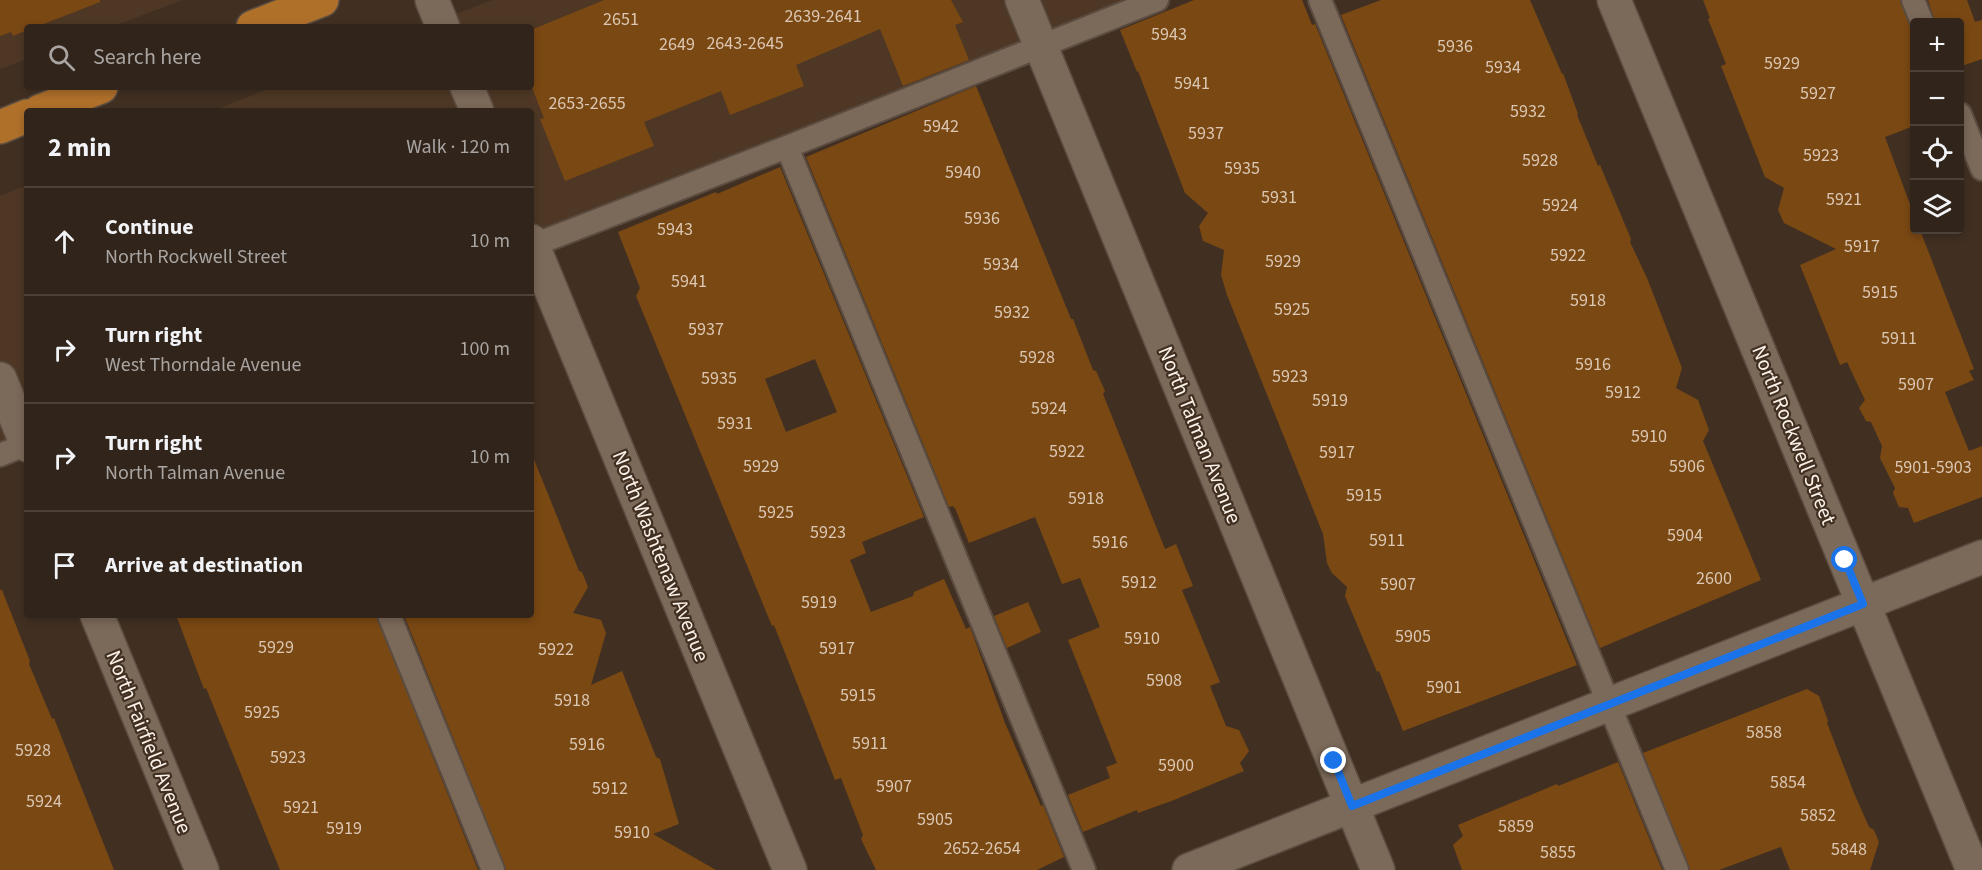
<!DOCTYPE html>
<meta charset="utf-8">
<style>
body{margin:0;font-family:"Source Sans 3",sans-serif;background:#392c23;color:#f1f3f6}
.controls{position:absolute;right:18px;top:18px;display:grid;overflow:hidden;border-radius:6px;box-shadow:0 3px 9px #0003}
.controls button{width:54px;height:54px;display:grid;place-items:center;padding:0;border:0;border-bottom:2px solid #4c4139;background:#31241a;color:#f1f3f6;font:30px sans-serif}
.stop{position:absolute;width:18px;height:18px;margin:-14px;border:4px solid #1a73e8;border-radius:50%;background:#fff}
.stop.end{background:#1a73e8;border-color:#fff;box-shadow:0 2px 6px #0008}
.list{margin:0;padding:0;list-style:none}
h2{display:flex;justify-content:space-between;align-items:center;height:78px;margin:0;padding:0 24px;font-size:26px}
h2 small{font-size:20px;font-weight:400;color:#a8a4a2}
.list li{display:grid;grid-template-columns:39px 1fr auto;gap:18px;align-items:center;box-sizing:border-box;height:108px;padding:0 24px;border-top:2px solid #4c4139}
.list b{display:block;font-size:22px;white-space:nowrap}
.list p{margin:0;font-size:20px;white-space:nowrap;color:#a8a4a2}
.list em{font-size:20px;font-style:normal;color:#a8a4a2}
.icon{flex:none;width:33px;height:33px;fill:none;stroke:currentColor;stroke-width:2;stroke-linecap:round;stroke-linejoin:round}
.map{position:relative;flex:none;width:1982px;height:870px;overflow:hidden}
.search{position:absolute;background:#31241a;box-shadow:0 3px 9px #0003;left:24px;top:24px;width:510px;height:66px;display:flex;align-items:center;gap:15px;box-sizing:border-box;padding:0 21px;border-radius:6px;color:#a8a4a2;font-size:22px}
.panel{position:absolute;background:#31241a;box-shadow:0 3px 9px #0003;left:24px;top:108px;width:510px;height:510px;border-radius:6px}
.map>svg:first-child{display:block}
.built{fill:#4e3825}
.building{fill:#7a4813;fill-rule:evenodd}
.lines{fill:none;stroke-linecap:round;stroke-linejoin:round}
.lane-casing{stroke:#5a4c40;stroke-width:26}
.street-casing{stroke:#5a4c40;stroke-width:36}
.primary-casing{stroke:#5a4c40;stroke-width:36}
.lane{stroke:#7b6959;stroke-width:22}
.street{stroke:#7b6959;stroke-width:33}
.primary{stroke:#af702a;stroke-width:33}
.route{stroke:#1a73e8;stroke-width:8}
.labels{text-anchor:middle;stroke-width:4.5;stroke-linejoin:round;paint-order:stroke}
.number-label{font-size:18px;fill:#dbc7b3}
.street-label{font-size:21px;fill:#fbf1e8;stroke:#413022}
</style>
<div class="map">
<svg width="1982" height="870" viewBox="0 0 1982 870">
<rect width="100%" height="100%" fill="#413022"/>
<g class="built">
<polygon points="0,0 182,0 111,27 27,27 27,59 0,69"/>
<polygon points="492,0 1148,0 531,243 531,111 212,111 273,87 531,87 531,27 424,27"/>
<polygon points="27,185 27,441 0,452 0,196"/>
</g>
<g class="building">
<polygon points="0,0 100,0 100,2 36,27 27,27 27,30 13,36 11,32 0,36"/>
<polygon points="604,0 951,0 963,22 955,25 969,60 903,86 880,29 796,65 804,86 730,115 721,91 644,122 654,146 565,181 540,119 544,118 531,85 531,30"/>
<polygon points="1194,0 1302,0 1312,25 1315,24 1577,665 1403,731 1379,671 1377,672 1345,596 1347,587 1332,573 1327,563 1323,534 1227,295 1221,275 1224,250 1203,241 1199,226 1208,213 1185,193 1138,71 1137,72 1120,30"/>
<polygon points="1381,0 1530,0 1562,74 1563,73 1578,114 1577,115 1598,166 1600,165 1631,239 1630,242 1647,278 1682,368 1676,388 1698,400 1709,430 1703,441 1761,580 1600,648 1341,15"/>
<polygon points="1703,0 1900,0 1910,27 1914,33 1914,126 1885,137 1914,215 1914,230 1920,230 1974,369 1969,371 1974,380 1945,392 1969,451 1982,446 1982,497 1914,523 1908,508 1899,507 1893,493 1895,488 1880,458 1882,446 1871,422 1866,421 1859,408 1865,400 1847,362 1840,365 1800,265 1836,249 1784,223 1778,210 1784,188 1765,177 1721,66 1726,64 1708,19 1710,18"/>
<polygon points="1928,0 1967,0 1975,22 1982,20 1982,59 1959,67 1959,22 1935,22"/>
<polygon points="976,86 1071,319 1073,319 1093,370 1096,371 1105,391 1103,394 1165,549 1176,544 1193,586 1182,590 1220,682 1210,686 1226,726 1239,730 1249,751 1240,763 1244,771 1174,800 1138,813 1137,810 1083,832 1068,795 1110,778 1106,767 1117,763 1068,640 1100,627 1080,578 1062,584 1035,517 969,543 955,508 954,508 953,506 949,507 806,157"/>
<path d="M780 167 924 517 862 542 866 553 850 560 871 612 913 596 914 592 944 579 966 629 970 627 1005 723 1041 806 1043 805 1064 857 1037 870H876L861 839 863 835 841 778 835 780 774 625 772 626 636 296 640 288 618 232 716 192 717 194ZM815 359 837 412 786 432 765 379Z"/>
<polygon points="531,452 579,571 582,572 588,587 573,613 601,620 606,633 591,685 622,671 656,757 660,759 679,824 653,834 716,870 506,870 404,615 531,615"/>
<polygon points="0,590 2,590 30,661 29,664 52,719 54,718 114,870 0,870"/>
<polygon points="1028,602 1041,632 1007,648 994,616"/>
<polygon points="176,615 376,615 478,870 280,870 206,688 204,689"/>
<polygon points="1807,689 1819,696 1828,721 1827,723 1854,793 1869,827 1874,830 1879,842 1870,870 1790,870 1781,847 1719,870 1690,870 1643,753"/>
<polygon points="1618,762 1662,870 1462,870 1453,845 1463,836 1458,825 1557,784 1558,786"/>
</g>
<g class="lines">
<g class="lane-casing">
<g id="lane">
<polyline points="1320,0 1677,870"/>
<polyline points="1913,0 1922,22"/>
<polyline points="1960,114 1982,169"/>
<polyline points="787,147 1084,870"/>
<polyline points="531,246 787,147 1157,0"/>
<polyline points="0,455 27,444"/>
<polyline points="389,615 493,870"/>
</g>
</g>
<g class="street-casing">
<g id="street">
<polyline points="432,0 443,27"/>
<polyline points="1022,0 1378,870"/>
<polyline points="1614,0 1973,870"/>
<polyline points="467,87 477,111"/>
<polyline points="531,241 790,870"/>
<polyline points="0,379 27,445"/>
<polyline points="97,615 202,870"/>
<polyline points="1189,870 1982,557"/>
</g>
</g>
<g class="primary-casing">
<g id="primary">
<polyline points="253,27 322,0"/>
<polyline points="40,111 101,87"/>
<polyline points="0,127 27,116"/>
</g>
</g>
<use href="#lane" class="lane"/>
<use href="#street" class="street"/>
<use href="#primary" class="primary"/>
</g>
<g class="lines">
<polyline class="route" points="1334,761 1352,806 1863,604 1845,560"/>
</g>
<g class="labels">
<g class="number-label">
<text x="823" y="22">2639-2641</text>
<text x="621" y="25">2651</text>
<text x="1169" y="40">5943</text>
<text x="745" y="49">2643-2645</text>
<text x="677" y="50">2649</text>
<text x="1455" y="52">5936</text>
<text x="1782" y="69">5929</text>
<text x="1503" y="73">5934</text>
<text x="1192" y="89">5941</text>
<text x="1818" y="99">5927</text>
<text x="587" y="109">2653-2655</text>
<text x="1528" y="117">5932</text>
<text x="941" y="132">5942</text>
<text x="1206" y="139">5937</text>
<text x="1821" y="161">5923</text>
<text x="1540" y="166">5928</text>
<text x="1242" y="174">5935</text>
<text x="963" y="178">5940</text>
<text x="1279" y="203">5931</text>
<text x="1844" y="205">5921</text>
<text x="1560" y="211">5924</text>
<text x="982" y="224">5936</text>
<text x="675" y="235">5943</text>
<text x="1862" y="252">5917</text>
<text x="1568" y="261">5922</text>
<text x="1283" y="267">5929</text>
<text x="1001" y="270">5934</text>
<text x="689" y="287">5941</text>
<text x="1880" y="298">5915</text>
<text x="1588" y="306">5918</text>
<text x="1292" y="315">5925</text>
<text x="1012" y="318">5932</text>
<text x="706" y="335">5937</text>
<text x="1899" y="344">5911</text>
<text x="1037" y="363">5928</text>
<text x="1593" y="370">5916</text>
<text x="1290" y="382">5923</text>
<text x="719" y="384">5935</text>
<text x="1916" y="390">5907</text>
<text x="1623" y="398">5912</text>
<text x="1330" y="406">5919</text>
<text x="1049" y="414">5924</text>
<text x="735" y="429">5931</text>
<text x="1649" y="442">5910</text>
<text x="1067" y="457">5922</text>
<text x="1337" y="458">5917</text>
<text x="761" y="472">5929</text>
<text x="1687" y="472">5906</text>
<text x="1933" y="473">5901-5903</text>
<text x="1364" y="501">5915</text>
<text x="1086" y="504">5918</text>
<text x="776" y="518">5925</text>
<text x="828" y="538">5923</text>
<text x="1685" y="541">5904</text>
<text x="1387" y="546">5911</text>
<text x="1110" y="548">5916</text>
<text x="1714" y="584">2600</text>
<text x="1139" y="588">5912</text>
<text x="1398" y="590">5907</text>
<text x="819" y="608">5919</text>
<text x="1413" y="642">5905</text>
<text x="1142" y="644">5910</text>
<text x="276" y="653">5929</text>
<text x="837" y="654">5917</text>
<text x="556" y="655">5922</text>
<text x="1164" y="686">5908</text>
<text x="1444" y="693">5901</text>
<text x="858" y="701">5915</text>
<text x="572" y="706">5918</text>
<text x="262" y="718">5925</text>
<text x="1764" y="738">5858</text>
<text x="870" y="749">5911</text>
<text x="587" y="750">5916</text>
<text x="33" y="756">5928</text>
<text x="288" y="763">5923</text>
<text x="1176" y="771">5900</text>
<text x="1788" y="788">5854</text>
<text x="894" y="792">5907</text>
<text x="610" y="794">5912</text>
<text x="44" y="807">5924</text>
<text x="301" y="813">5921</text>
<text x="1818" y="821">5852</text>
<text x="935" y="825">5905</text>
<text x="1516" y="832">5859</text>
<text x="344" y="834">5919</text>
<text x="632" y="838">5910</text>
<text x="982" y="854">2652-2654</text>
<text x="1849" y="855">5848</text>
<text x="1558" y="858">5855</text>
</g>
<g class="street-label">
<text transform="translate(1200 435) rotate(68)" y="7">North Talman Avenue</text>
<text transform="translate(1794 435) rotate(68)" y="7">North Rockwell Street</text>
<text transform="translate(661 556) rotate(68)" y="7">North Washtenaw Avenue</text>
<text transform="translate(149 742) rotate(68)" y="7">North Fairfield Avenue</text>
</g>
</g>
</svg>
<div class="controls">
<button>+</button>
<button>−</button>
<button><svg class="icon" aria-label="locate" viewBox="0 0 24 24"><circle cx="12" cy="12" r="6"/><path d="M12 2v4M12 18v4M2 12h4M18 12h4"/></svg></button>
<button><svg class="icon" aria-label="layers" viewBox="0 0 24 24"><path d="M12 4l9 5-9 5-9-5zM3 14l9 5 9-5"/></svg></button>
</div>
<div class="stop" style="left:1845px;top:560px"></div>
<div class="stop end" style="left:1334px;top:761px"></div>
<div class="search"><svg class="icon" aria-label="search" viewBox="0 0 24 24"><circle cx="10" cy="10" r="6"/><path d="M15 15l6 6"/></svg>Search here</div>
<section class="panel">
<h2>2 min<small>Walk · 120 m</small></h2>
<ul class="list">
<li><svg class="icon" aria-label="ahead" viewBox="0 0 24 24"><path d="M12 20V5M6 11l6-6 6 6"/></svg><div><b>Continue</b><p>North Rockwell Street</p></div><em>10 m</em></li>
<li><svg class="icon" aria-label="right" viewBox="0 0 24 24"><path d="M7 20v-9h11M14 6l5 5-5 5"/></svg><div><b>Turn right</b><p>West Thorndale Avenue</p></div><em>100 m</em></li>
<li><svg class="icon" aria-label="right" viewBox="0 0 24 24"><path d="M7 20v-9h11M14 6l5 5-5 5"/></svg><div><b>Turn right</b><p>North Talman Avenue</p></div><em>10 m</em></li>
<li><svg class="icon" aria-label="arrive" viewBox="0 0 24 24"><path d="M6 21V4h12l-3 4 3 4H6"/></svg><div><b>Arrive at destination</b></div></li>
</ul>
</section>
</div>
